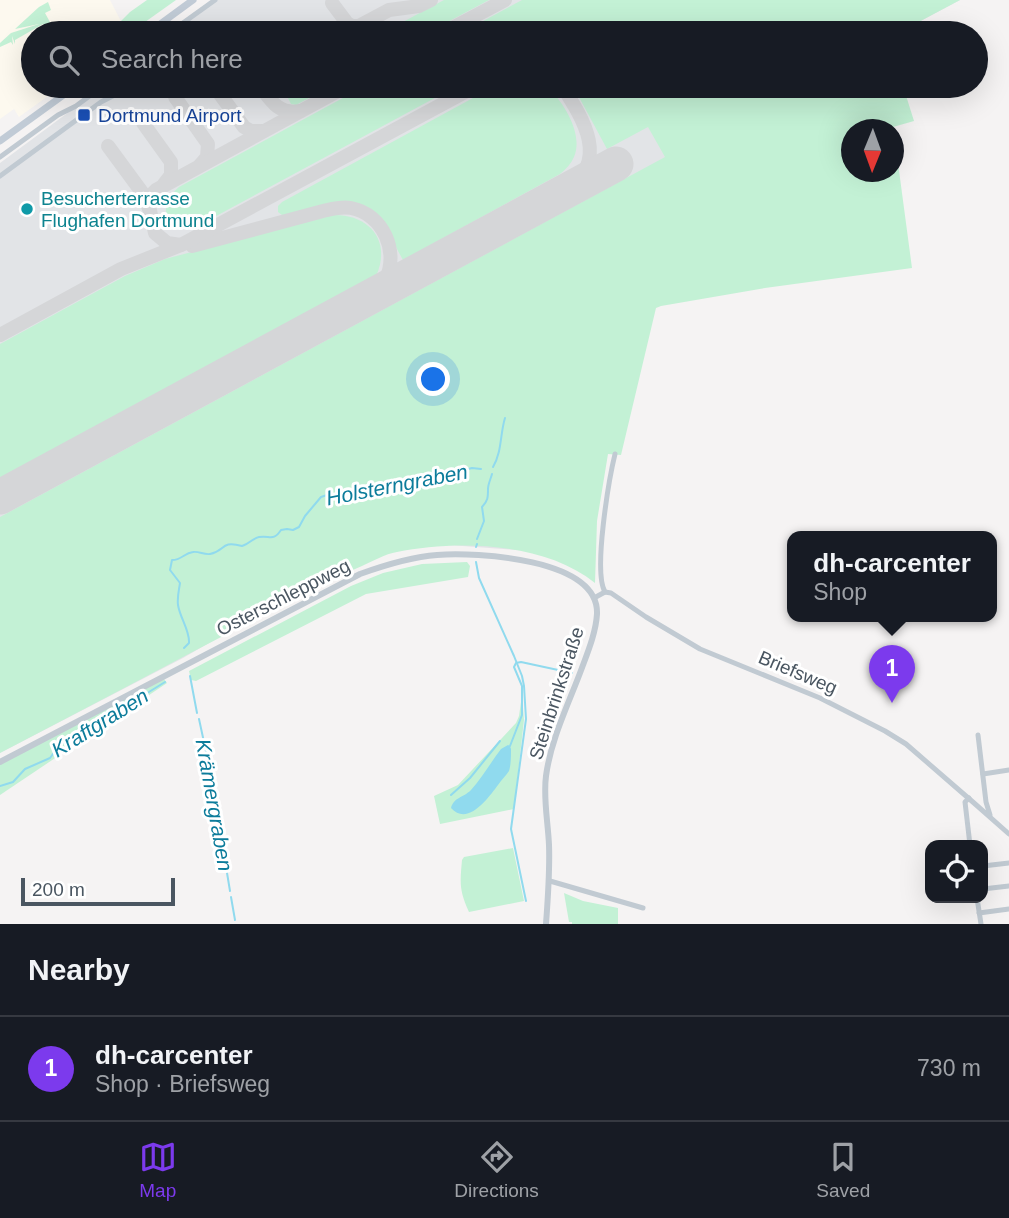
<!DOCTYPE html>
<meta charset="utf-8">
<style>
body{margin:0;font-family:Arial,sans-serif;background:#242831;color:#f1f3f6}
.controls{position:absolute;right:21px;bottom:21px;display:grid;overflow:hidden;border-radius:14px;box-shadow:0 7px 28px #0002}
.controls button{width:63px;height:63px;display:grid;place-items:center;padding:0;border:0;border-bottom:2px solid #363941;background:#171b24;color:#f1f3f6;font:35px sans-serif}
.compass{position:absolute;left:841px;top:119px;width:63px;height:63px;border-radius:50%;background:#171b24;box-shadow:0 7px 28px #0002;rotate:181deg}
.scale{position:absolute;left:21px;bottom:18px;width:154px;box-sizing:border-box;padding-left:7px;border:4px solid #4a5661;border-top:0;font-size:19px;line-height:24px;white-space:nowrap;color:#4a5661;-webkit-text-stroke:5px #fff;paint-order:stroke}
.you{position:absolute;left:434px;top:380px;width:24px;height:24px;margin:-18px;border:5px solid #fff;border-radius:50%;background:#1a73e8;box-shadow:0 0 0 10px #1a73e833}
.badge{display:grid;place-items:center;width:46px;height:46px;border-radius:50%;background:#7c3aed;color:#fff;font-size:23px;font-weight:700}
.pin{position:absolute;translate:-50% -58px;filter:drop-shadow(0 2px 4px #0008)}
.pin::after{content:'';position:absolute;top:37px;width:24px;height:21px;background:inherit;clip-path:polygon(0 0,100% 0,50% 100%)}
.popup{position:absolute;left:787px;top:531px;width:210px;height:91px;box-sizing:border-box;display:grid;place-content:center;border-radius:14px;background:#171b24;filter:drop-shadow(0 2px 5px #0005);font-size:23px;white-space:nowrap;color:#9ea1a6}
.popup b{font-size:26px;color:#f1f3f6}
.popup::after{content:'';position:absolute;left:50%;top:100%;margin-left:-14px;border:14px solid transparent;border-top-color:#171b24}
.list{margin:0;padding:0;list-style:none}
h2{display:flex;justify-content:space-between;align-items:center;height:91px;margin:0;padding:0 28px;font-size:30px}
h2 small{font-size:23px;font-weight:400;color:#9ea1a6}
.list li{display:grid;grid-template-columns:46px 1fr auto;gap:21px;align-items:center;box-sizing:border-box;height:105px;padding:0 28px;border-top:2px solid #363941}
.list b{display:block;font-size:26px;white-space:nowrap}
.list p{margin:0;font-size:23px;white-space:nowrap;color:#9ea1a6}
.list em{font-size:23px;font-style:normal;color:#9ea1a6}
.icon{flex:none;width:38px;height:38px;fill:none;stroke:currentColor;stroke-width:2;stroke-linecap:round;stroke-linejoin:round}
.map{position:relative;flex:none;width:1009px;height:924px;overflow:hidden}
.search{position:absolute;background:#171b24;box-shadow:0 7px 28px #0002;left:21px;right:21px;top:21px;height:77px;display:flex;align-items:center;gap:18px;box-sizing:border-box;padding:0 24px;border-radius:38px;color:#9ea1a6;font-size:26px}
.sheet{height:196px;background:#171b24}
nav{display:flex;justify-content:space-around;align-items:center;box-sizing:border-box;height:98px;border-top:2px solid #363941;background:#171b24;font-size:19px;color:#9ea1a6}
nav a{display:grid;justify-items:center;gap:4px}
nav .on{color:#7c3aed}
.map>svg:first-child{display:block}
.commercial{fill:#fdf9ef}
.airport{fill:#e2e4e7}
.green{fill:#c3f1d5}
.water{fill:#90daee}
.lines{fill:none;stroke-linecap:round;stroke-linejoin:round}
.stream{stroke:#90daee;stroke-width:2}
.taxiway{stroke:#d5d6d8;stroke-width:14}
.runway{stroke:#d5d6d8;stroke-width:35}
.minor{stroke:#c1cad2;stroke-width:5}
.tertiary{stroke:#c1cad2;stroke-width:6}
.secondary{stroke:#c1cbd6;stroke-width:7}
.transit-dot{fill:#1a4fb4;stroke:#fff;stroke-width:2.5}
.culture-dot{fill:#0f9aa8;stroke:#fff;stroke-width:2.5}
.labels{text-anchor:middle;stroke-width:6;stroke-linejoin:round;paint-order:stroke}
.transit-label{font-size:19px;fill:#164399;stroke:#fff;text-anchor:start}
.culture-label{font-size:19px;fill:#0d838f;stroke:#fff;text-anchor:start}
.street-label{font-size:19px;fill:#4a5661;stroke:#fff}
.water-label{font-size:21px;font-style:italic;fill:#0c7c9b;stroke:#fff}
</style>
<div class="map">
<svg width="1009" height="924" viewBox="0 0 1009 924">
<rect width="100%" height="100%" fill="#f5f3f3"/>
<polygon class="commercial" points="0,0 110,0 127,33 33,33 33,86 62,86 19,117 14,109 0,119"/>
<g class="airport">
<polygon points="215,0 960,0 898,33 169,33"/>
<polygon points="104,86 903,86 852,130 852,172 657,302 599,446 544,552 435,544 369,556 306,587 183,658 0,753 0,163"/>
</g>
<g class="green">
<polygon points="147,0 176,0 131,32 123,33 122,31 125,29 122,23 118,24 130,12"/>
<polygon points="444,0 489,0 427,33 400,33 401,23"/>
<polygon points="522,0 960,0 898,33 461,33"/>
<polygon points="48,2 51,10 45,13 51,24 46,27 43,24 15,40 15,44 12,36 13,45 11,42 0,47 0,43 11,33 39,24 15,29 39,7"/>
<polygon points="300,86 331,86 296,105 291,104 287,96 289,93"/>
<path d="M365 86H457L205 222 181 228 168 222C163 208 167 197 179 187Z"/>
<path d="M495 86H547C563 102 584 133 574 157 571 164 566 169 560 174L403 260C396 248 390 233 381 222 356 192 319 208 287 215H282L278 212V206L282 202Z"/>
<path d="M573 86H903L914 121 893 127V129L852 130V172H894V133L912 268 765 288 661 306 656 308 621 455 608 454 597 521 595 583C545 542 457 540 397 552 385 554 373 561 362 566 328 580 296 598 263 615 175 661 88 707 0 753V517L665 157 648 127 607 149Z"/>
<path d="M333 215C369 214 392 241 376 276L0 479V344L125 276 165 259Z"/>
<polygon points="467,562 470,566 468,577 366,594 196,681 191,680 189,671 351,586 383,573 422,564"/>
<polygon points="164,679 167,683 0,795 0,764"/>
<polygon points="522,695 524,720 514,809 440,824 434,796 458,785 516,723 519,716"/>
<path d="M513 848 524 901 469 912C459 890 460 883 462 860L464 857Z"/>
<polygon points="564,893 583,901 618,908 618,924 572,924 572,922 569,922"/>
</g>
<path class="water" d="M508 745 510 746 511 749C511 756 511 765 509 771 506 776 501 780 498 785 489 797 468 827 451 808 454 797 463 798 471 790 482 778 491 762 501 749Z"/>
<g class="lines">
<g class="stream">
<path d="M493 467C502 452 500 434 505 418"/>
<path d="M477 539 484 521 482 507C488 501 488 497 488 489 488 484 491 478 492 474"/>
<polyline points="476,547 477,544"/>
<polyline points="476,562 479,578 514,656 522,676 524,686 526,719 511,829 526,901"/>
<path d="M184 648 189 643C190 631 180 618 178 605 177 597 179 590 180 583L170 570 172 560C182 560 184 553 193 552 199 551 204 555 210 554 226 551 220 540 242 546 249 544 253 538 259 537 270 535 273 542 281 530L287 529 293 530 299 527 305 516 321 497 330 494 350 499 357 497 374 486 381 484 401 487 408 483 419 484 430 478 441 477 447 473H453L472 468 481 469"/>
<polyline points="190,676 197,713"/>
<polyline points="199,719 210,770 230,891"/>
<polyline points="510,746 522,715 522,686 514,667 516,663 521,662 572,673"/>
<polyline points="0,786 13,782 25,769 50,758 58,747 68,740 90,733 106,718 123,710 144,695 165,682"/>
<polyline points="451,795 470,778 500,741"/>
<polyline points="231,897 235,920"/>
</g>
<g class="taxiway">
<polyline points="332,3 347,23 352,26 359,26 389,10 419,6 431,0"/>
<polyline points="443,33 505,0"/>
<polyline points="214,86 244,127 251,131 263,131"/>
<path d="M260 86C271 101 279 115 300 111"/>
<path d="M562 86C584 120 610 161 566 191"/>
<polyline points="175,97 208,144 207,157 200,165"/>
<polyline points="143,123 171,162 171,175 164,184"/>
<polyline points="108,146 144,195 149,209"/>
<polyline points="181,245 167,243 155,233 149,206 152,194 156,190 347,86"/>
<path d="M192 246 323 211C332 209 341 206 351 208 383 214 400 252 385 281 381 287 375 292 370 297"/>
<polyline points="0,335 121,269 181,245 476,86"/>
</g>
<polyline class="runway" points="0,497 616,164"/>
<g class="minor">
<polyline points="169,33 215,0"/>
<polyline points="0,157 58,115 76,106 103,86"/>
<polyline points="0,176 101,102 132,86"/>
<path d="M605 592C593 572 609 479 615 454"/>
<polyline points="594,598 605,592 611,593 646,617 700,649 820,698 885,731 906,744 974,803 1009,834"/>
<polyline points="978,735 986,802 990,815"/>
<polyline points="983,774 1009,770"/>
<polyline points="969,798 965,802 970,845"/>
<polyline points="983,866 1009,863"/>
<polyline points="550,881 643,908"/>
<polyline points="983,889 1009,886"/>
<polyline points="977,898 981,924"/>
<polyline points="979,913 1009,909"/>
</g>
<path class="tertiary" d="M0 762 360 574C385 565 410 557 437 555 476 552 599 558 597 614 596 631 589 649 583 665 570 701 551 738 546 776 543 798 548 822 549 845 550 871 548 897 546 924"/>
<g class="secondary">
<polyline points="148,33 193,0"/>
<polyline points="0,141 76,86"/>
</g>
</g>
<rect class="transit-dot" x="77" y="108" width="14" height="14" rx="3.5"/>
<circle class="culture-dot" cx="27" cy="209" r="7"/>
<g class="labels">
<g class="transit-label">
<text x="98" y="122">Dortmund Airport</text>
</g>
<g class="culture-label">
<text x="41" y="205">Besucherterrasse<tspan x="41" dy="22">Flughafen Dortmund</tspan></text>
</g>
<g class="street-label">
<text transform="translate(283 597) rotate(-27)" y="7">Osterschleppweg</text>
<text transform="translate(798 672) rotate(23)" y="7">Briefsweg</text>
<text transform="translate(556 693) rotate(-72)" y="7">Steinbrinkstraße</text>
</g>
<g class="water-label">
<text transform="translate(397 485) rotate(-11)" y="7">Holsterngraben</text>
<text transform="translate(100 723) rotate(-32)" y="7">Kraftgraben</text>
<text transform="translate(214 805) rotate(80)" y="7">Krämergraben</text>
</g>
</g>
</svg>
<div class="controls">
<button><svg class="icon" aria-label="locate" viewBox="0 0 24 24"><circle cx="12" cy="12" r="6"/><path d="M12 2v4M12 18v4M2 12h4M18 12h4"/></svg></button>
</div>
<svg class="compass" viewBox="-18 -18 36 36"><path d="M0-13l5 13h-10z" fill="#e53935"/><path d="M0 13l5-13h-10z" fill="#9ea1a6"/></svg>
<div class="scale">200 m</div>
<div class="you"></div>
<div class="pin badge" style="left:892px;top:703px">1</div>
<div class="popup"><b>dh-carcenter</b>Shop</div>
<div class="search"><svg class="icon" aria-label="search" viewBox="0 0 24 24"><circle cx="10" cy="10" r="6"/><path d="M15 15l6 6"/></svg>Search here</div>
</div>
<section class="sheet">
<h2>Nearby<small></small></h2>
<ul class="list">
<li><span class="badge">1</span><div><b>dh-carcenter</b><p>Shop · Briefsweg</p></div><em>730 m</em></li>
</ul>
</section>
<nav>
<a class="on"><svg class="icon" aria-label="map" viewBox="0 0 24 24"><path d="M3 6l6-2 6 2 6-2v14l-6 2-6-2-6 2zM9 4v14M15 6v14"/></svg>Map</a>
<a><svg class="icon" aria-label="directions" viewBox="0 0 24 24"><path d="M12 3l9 9-9 9-9-9zM9 14v-3h6M13 9l2 2-2 2"/></svg>Directions</a>
<a><svg class="icon" aria-label="saved" viewBox="0 0 24 24"><path d="M7 4h10v16l-5-4-5 4z"/></svg>Saved</a>
</nav>
